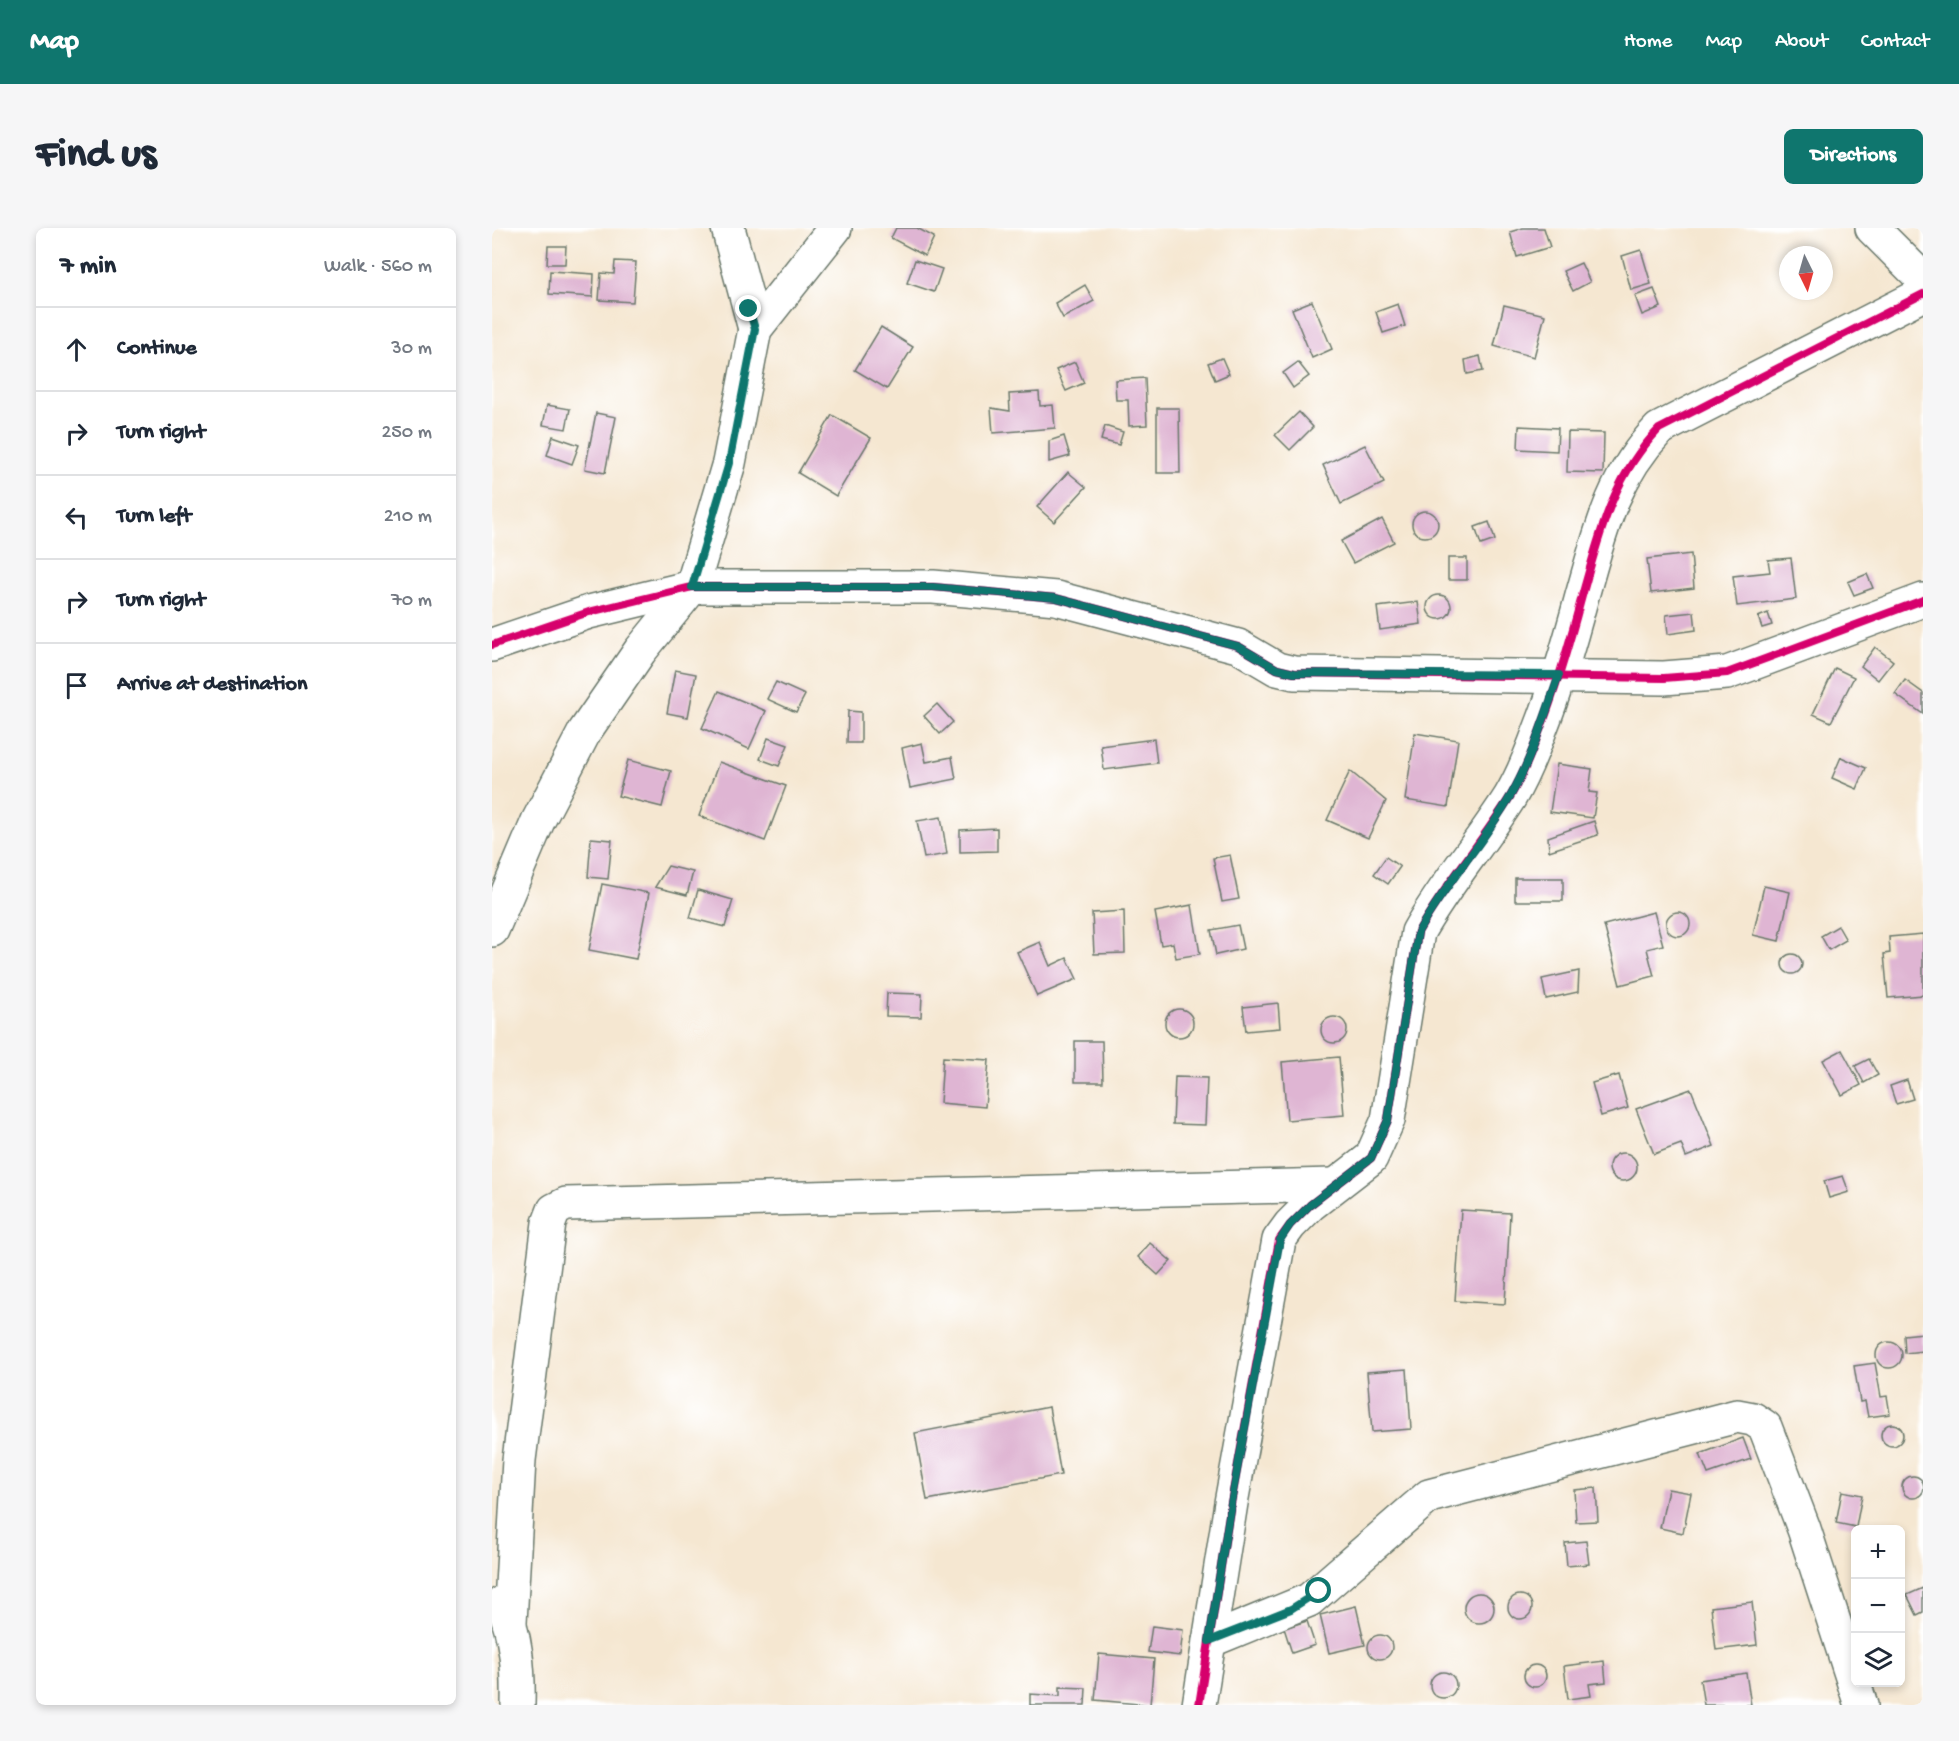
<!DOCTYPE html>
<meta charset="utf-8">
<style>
body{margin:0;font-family:"Gochi Hand",sans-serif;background:#f6f6f7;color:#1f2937}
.controls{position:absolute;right:18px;bottom:18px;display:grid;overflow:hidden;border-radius:9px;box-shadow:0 3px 9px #0003}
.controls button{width:54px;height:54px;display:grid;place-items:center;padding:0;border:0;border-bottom:2px solid #e0e1e3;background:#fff;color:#1f2937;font:30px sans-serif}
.compass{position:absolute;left:1287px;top:18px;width:54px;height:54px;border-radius:50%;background:#fff;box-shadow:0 3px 9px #0003;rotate:175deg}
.stop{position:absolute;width:18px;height:18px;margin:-14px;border:4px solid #0f766e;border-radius:50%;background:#fff}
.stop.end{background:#0f766e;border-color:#fff;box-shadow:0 2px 6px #0008}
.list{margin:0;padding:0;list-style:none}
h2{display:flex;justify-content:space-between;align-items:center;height:78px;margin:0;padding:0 24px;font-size:26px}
h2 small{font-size:20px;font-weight:400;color:#747a83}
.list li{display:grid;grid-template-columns:39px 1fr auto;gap:18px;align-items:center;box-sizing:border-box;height:84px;padding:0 24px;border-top:2px solid #e0e1e3}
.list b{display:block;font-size:22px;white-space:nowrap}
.list em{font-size:20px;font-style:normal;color:#747a83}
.icon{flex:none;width:33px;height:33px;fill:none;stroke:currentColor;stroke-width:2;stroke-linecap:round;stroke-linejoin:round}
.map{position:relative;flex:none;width:1431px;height:1477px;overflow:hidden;border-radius:9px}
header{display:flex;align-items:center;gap:36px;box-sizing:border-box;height:84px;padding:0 30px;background:#0f766e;color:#fff}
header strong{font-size:28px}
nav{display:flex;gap:33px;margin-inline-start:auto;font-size:21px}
.intro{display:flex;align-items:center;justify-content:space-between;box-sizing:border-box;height:144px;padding:0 36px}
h1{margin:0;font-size:42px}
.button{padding:15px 27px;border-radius:9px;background:#0f766e;color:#fff;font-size:21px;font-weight:700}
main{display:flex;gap:36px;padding:0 36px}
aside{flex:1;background:#fff;border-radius:9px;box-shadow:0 3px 9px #0003}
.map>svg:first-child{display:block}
.building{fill:#dfb5d3}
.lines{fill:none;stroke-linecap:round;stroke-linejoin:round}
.minor-casing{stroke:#6a786b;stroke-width:36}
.minor{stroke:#fff;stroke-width:33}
.cycleway-casing{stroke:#fff;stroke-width:11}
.cycleway{stroke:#d6006c;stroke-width:8}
.route{stroke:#0f766e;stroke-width:8}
</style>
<header>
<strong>Map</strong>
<nav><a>Home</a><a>Map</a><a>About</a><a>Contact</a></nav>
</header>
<div class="intro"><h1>Find us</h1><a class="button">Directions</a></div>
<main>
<aside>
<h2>7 min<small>Walk · 560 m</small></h2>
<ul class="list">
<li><svg class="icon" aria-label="ahead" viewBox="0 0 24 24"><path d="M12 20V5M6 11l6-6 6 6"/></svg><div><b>Continue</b></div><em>30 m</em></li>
<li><svg class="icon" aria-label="right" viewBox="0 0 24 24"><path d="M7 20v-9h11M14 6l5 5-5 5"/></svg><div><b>Turn right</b></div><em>250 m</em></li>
<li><svg class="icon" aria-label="left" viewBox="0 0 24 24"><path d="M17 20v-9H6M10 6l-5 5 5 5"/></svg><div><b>Turn left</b></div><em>210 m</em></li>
<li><svg class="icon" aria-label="right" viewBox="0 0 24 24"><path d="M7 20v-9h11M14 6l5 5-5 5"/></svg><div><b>Turn right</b></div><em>70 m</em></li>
<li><svg class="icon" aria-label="arrive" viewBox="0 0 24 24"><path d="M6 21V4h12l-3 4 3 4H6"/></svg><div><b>Arrive at destination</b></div></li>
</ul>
</aside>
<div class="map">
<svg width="1431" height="1477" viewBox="0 0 1431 1477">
<rect width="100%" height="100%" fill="#fff"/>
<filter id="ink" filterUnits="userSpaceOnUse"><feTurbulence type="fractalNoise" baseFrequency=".0167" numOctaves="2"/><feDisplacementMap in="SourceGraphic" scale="12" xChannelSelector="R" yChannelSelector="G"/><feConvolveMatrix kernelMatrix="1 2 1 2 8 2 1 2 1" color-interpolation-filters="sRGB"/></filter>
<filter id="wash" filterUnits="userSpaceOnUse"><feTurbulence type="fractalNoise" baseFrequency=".008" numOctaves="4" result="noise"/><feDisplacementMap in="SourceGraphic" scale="24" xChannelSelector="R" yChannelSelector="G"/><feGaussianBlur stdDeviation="1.35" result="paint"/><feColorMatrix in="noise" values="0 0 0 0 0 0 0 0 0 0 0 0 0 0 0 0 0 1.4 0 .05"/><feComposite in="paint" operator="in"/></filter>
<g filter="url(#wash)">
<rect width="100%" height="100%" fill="#f5e7d1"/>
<g id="blocks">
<g class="building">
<polygon points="404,0 425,0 442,9 433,28 399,10"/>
<polygon points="1031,0 1052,0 1058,19 1025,29 1018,4"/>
<polygon points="56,18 74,18 73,36 55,36"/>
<polygon points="1149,22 1159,56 1139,62 1130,28"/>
<polygon points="423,32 450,41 442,64 415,55"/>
<polygon points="123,33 144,34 141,74 107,72 109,45 122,46"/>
<polygon points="1089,35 1098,54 1081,63 1071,43"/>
<polygon points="58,43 102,46 101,69 57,66"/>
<polygon points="593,57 602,73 571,90 563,75"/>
<polygon points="1162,61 1169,79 1150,87 1143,68"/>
<polygon points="820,73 840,121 820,130 800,81"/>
<polygon points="906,76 913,98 891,105 884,84"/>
<polygon points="1012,77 1053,87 1042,129 1002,118"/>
<polygon points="389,99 421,119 395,161 363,142"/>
<polygon points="988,128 991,143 975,146 973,132"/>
<polygon points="730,130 737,146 723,152 716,135"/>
<polygon points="583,134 592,155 574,163 564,142"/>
<polygon points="806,134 817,148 801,160 791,145"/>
<polygon points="653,150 655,197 637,198 636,172 624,172 623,152"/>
<polygon points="547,164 548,178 561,177 563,200 501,205 499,180 518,183 517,166"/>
<polygon points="55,177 78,181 74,201 51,197"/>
<polygon points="665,180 687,180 688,245 665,245"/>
<polygon points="807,184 821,199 798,222 783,207"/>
<polygon points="104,185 124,189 113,245 93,241"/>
<polygon points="340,187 379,210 344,268 306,245"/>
<polygon points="613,198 631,204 627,217 609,212"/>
<polygon points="1027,198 1066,200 1065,223 1026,221"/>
<polygon points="1076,204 1112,205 1111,245 1075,244"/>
<polygon points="61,208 87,217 80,236 55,227"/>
<polygon points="572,208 578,228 557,234 557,213"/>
<polygon points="873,217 892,255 849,276 831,237"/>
<polygon points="576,244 594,259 562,294 545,279"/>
<circle cx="933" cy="296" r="13"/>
<polygon points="890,291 902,314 861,335 849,313"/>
<polygon points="997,294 1003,312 989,317 983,299"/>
<polygon points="1199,326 1202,360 1159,365 1155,331"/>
<rect x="956" y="330" width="19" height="22"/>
<polygon points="1299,330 1304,371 1245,378 1241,348 1278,344 1276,332"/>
<polygon points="1375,346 1381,360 1362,367 1356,354"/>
<circle cx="947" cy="379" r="12"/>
<polygon points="926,374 929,396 888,402 885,379"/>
<polygon points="1202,384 1204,402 1176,406 1174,387"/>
<polygon points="1276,385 1280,397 1270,400 1266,389"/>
<polygon points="1383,419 1401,433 1386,452 1369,438"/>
<polygon points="1343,440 1362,449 1339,494 1321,486"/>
<polygon points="183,442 204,446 196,489 175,485"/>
<polygon points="1413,452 1431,465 1431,486 1403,466"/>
<polygon points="284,454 313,467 304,484 275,471"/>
<polygon points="227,463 274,483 257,521 210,500"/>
<polygon points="445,476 461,494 448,506 432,488"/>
<polygon points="356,483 369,484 369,515 355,515"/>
<polygon points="923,505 966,512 956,579 913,572"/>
<polygon points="276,510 296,517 287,538 268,531"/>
<polygon points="662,511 665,535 612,542 609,518"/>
<polygon points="430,515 434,534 460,529 464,551 418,560 410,520"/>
<polygon points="1349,529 1374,540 1365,561 1340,550"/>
<polygon points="136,532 179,543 170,579 126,568"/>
<polygon points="227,534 294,558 273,613 207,588"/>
<polygon points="1065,536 1100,541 1097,564 1105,565 1101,590 1058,584"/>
<polygon points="858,543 894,573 876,610 835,592"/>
<polygon points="449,589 455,626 432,630 425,593"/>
<polygon points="1102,593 1106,607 1057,623 1056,609"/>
<polygon points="505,600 505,623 468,624 468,602"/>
<polygon points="99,610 120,612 116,651 96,649"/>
<polygon points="738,627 747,671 730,674 721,630"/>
<polygon points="894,629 908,639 896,656 882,646"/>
<polygon points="176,638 201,644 195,667 163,659"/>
<rect x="1023" y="650" width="48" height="23"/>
<polygon points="110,656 157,665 144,731 97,722"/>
<polygon points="1272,658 1298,664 1287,713 1261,707"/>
<polygon points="206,662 241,672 233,699 198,690"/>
<polygon points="700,677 708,726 684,730 681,715 669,717 663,684"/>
<polygon points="632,683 633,725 602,726 600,685"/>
<polygon points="1162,684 1171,717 1155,721 1162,748 1128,757 1112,697"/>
<circle cx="1186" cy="696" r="12"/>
<polygon points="746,697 751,721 724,727 719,702"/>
<polygon points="1346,698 1354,712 1337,722 1329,708"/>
<polygon points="1431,706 1431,767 1396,770 1392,726 1398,725 1397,709"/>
<polygon points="548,714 558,738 575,730 585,751 545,768 525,724"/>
<circle cx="1300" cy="736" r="10"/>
<polygon points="1087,743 1086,764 1054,771 1050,751"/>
<polygon points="395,765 430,766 429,789 394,788"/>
<polygon points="786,775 788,800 754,803 751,779"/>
<circle cx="687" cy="795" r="14"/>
<circle cx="842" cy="802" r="13"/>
<polygon points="583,813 610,813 611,854 583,854"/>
<polygon points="1350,822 1369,857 1350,867 1331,832"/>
<polygon points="451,829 497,832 493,879 448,875"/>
<polygon points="847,829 852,887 795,892 790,834"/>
<polygon points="1377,831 1386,847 1372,855 1363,838"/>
<polygon points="1127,847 1136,880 1109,888 1100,855"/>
<polygon points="683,849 715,850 713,897 681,896"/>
<polygon points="1415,852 1421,871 1404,876 1398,858"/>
<polygon points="1199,861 1222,918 1194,929 1189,916 1162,926 1144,881"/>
<circle cx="1131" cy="939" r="14"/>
<polygon points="1351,948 1357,964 1337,970 1332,953"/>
<polygon points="969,982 1018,985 1013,1076 963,1073"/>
<polygon points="658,1015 679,1033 666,1047 646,1029"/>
<polygon points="1431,1105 1431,1123 1413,1125 1412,1107"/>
<circle cx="1397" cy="1127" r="13"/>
<polygon points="1383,1135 1389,1169 1395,1168 1398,1186 1376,1189 1373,1173 1368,1174 1362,1138"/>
<polygon points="915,1141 919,1201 880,1204 875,1144"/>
<polygon points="557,1179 569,1247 435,1272 423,1205"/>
<circle cx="1400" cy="1207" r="11"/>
<polygon points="1251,1210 1259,1231 1216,1246 1208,1226"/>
<circle cx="1421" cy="1259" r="11"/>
<polygon points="1104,1260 1106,1293 1084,1294 1082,1262"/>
<polygon points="1176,1261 1199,1265 1191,1305 1168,1300"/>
<polygon points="1350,1263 1370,1267 1364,1299 1344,1295"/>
<polygon points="1094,1313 1097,1336 1075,1338 1073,1315"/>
<polygon points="1431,1360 1431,1384 1425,1387 1415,1367"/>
<circle cx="987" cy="1380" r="15"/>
<circle cx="1028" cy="1379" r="12"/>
<polygon points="1260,1374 1265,1417 1224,1422 1219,1379"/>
<polygon points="864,1378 873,1417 837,1425 828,1387"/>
<polygon points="815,1393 823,1417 800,1425 792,1400"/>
<polygon points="660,1398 691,1402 688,1428 656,1424"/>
<circle cx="888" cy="1419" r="12"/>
<polygon points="607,1426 662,1431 658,1477 603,1472"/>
<polygon points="1112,1433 1114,1454 1097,1456 1099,1468 1076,1471 1072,1438"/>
<circle cx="1043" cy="1448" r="11"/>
<circle cx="951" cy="1457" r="13"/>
<polygon points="1254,1445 1259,1477 1212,1477 1208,1452"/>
<polygon points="568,1459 594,1460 593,1477 538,1477 538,1466 568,1468"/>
</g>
</g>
</g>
<g filter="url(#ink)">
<use href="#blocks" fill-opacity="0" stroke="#6a786b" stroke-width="1.5"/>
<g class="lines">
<g class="minor-casing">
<g id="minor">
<polyline points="236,0 263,101"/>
<polyline points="1380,0 1431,51"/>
<polyline points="0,417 97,384 200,359 441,359 564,370 746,418 785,441 802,445 1172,450 1235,445 1431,372"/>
<polyline points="0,702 46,593 93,503 148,423 200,359 237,235 263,101 343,0"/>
<path d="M10 1375C24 1408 27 1441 26 1477"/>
<polyline points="18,1394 27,1232 57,995 62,982 74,976 842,957"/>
<polyline points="717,1413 817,1372 937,1268 1245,1188 1261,1191 1273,1199 1312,1301 1369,1477"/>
<path d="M707 1477 739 1275 787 1012 798 997 818 977 879 930 896 892 926 704C953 656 989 615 1018 569 1030 549 1040 524 1048 502 1065 459 1078 413 1090 368 1108 305 1120 250 1167 201L1431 66"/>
</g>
</g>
<use href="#minor" class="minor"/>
<g class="cycleway-casing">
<g id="cycleway">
<polyline points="0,417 97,384 200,359 441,359 564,370 746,418 785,441 802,445 1172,450 1235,445 1431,372"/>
<path d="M707 1477 739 1275 787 1012 798 997 818 977 879 930 896 892 926 704C953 656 989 615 1018 569 1030 549 1040 524 1048 502 1065 459 1078 413 1090 368 1108 305 1120 250 1167 201L1431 66"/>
</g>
</g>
<use href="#cycleway" class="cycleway"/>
</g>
</g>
<g class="lines" filter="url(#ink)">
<path class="route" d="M257 81 263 101 237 235 200 359H441L564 370 746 418 785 441 802 445 1067 447C1053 487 1040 530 1019 567 992 615 953 656 926 704L896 892 879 930 818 977 798 997 788 1012 739 1275 717 1413 799 1381 827 1363"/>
</g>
</svg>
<div class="controls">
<button>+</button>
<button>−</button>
<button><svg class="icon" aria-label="layers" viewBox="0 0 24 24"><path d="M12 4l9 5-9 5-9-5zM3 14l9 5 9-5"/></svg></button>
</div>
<svg class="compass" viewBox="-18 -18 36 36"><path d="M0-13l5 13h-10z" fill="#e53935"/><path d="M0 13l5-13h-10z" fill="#747a83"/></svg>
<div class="stop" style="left:827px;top:1363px"></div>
<div class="stop end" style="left:257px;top:81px"></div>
</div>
</main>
